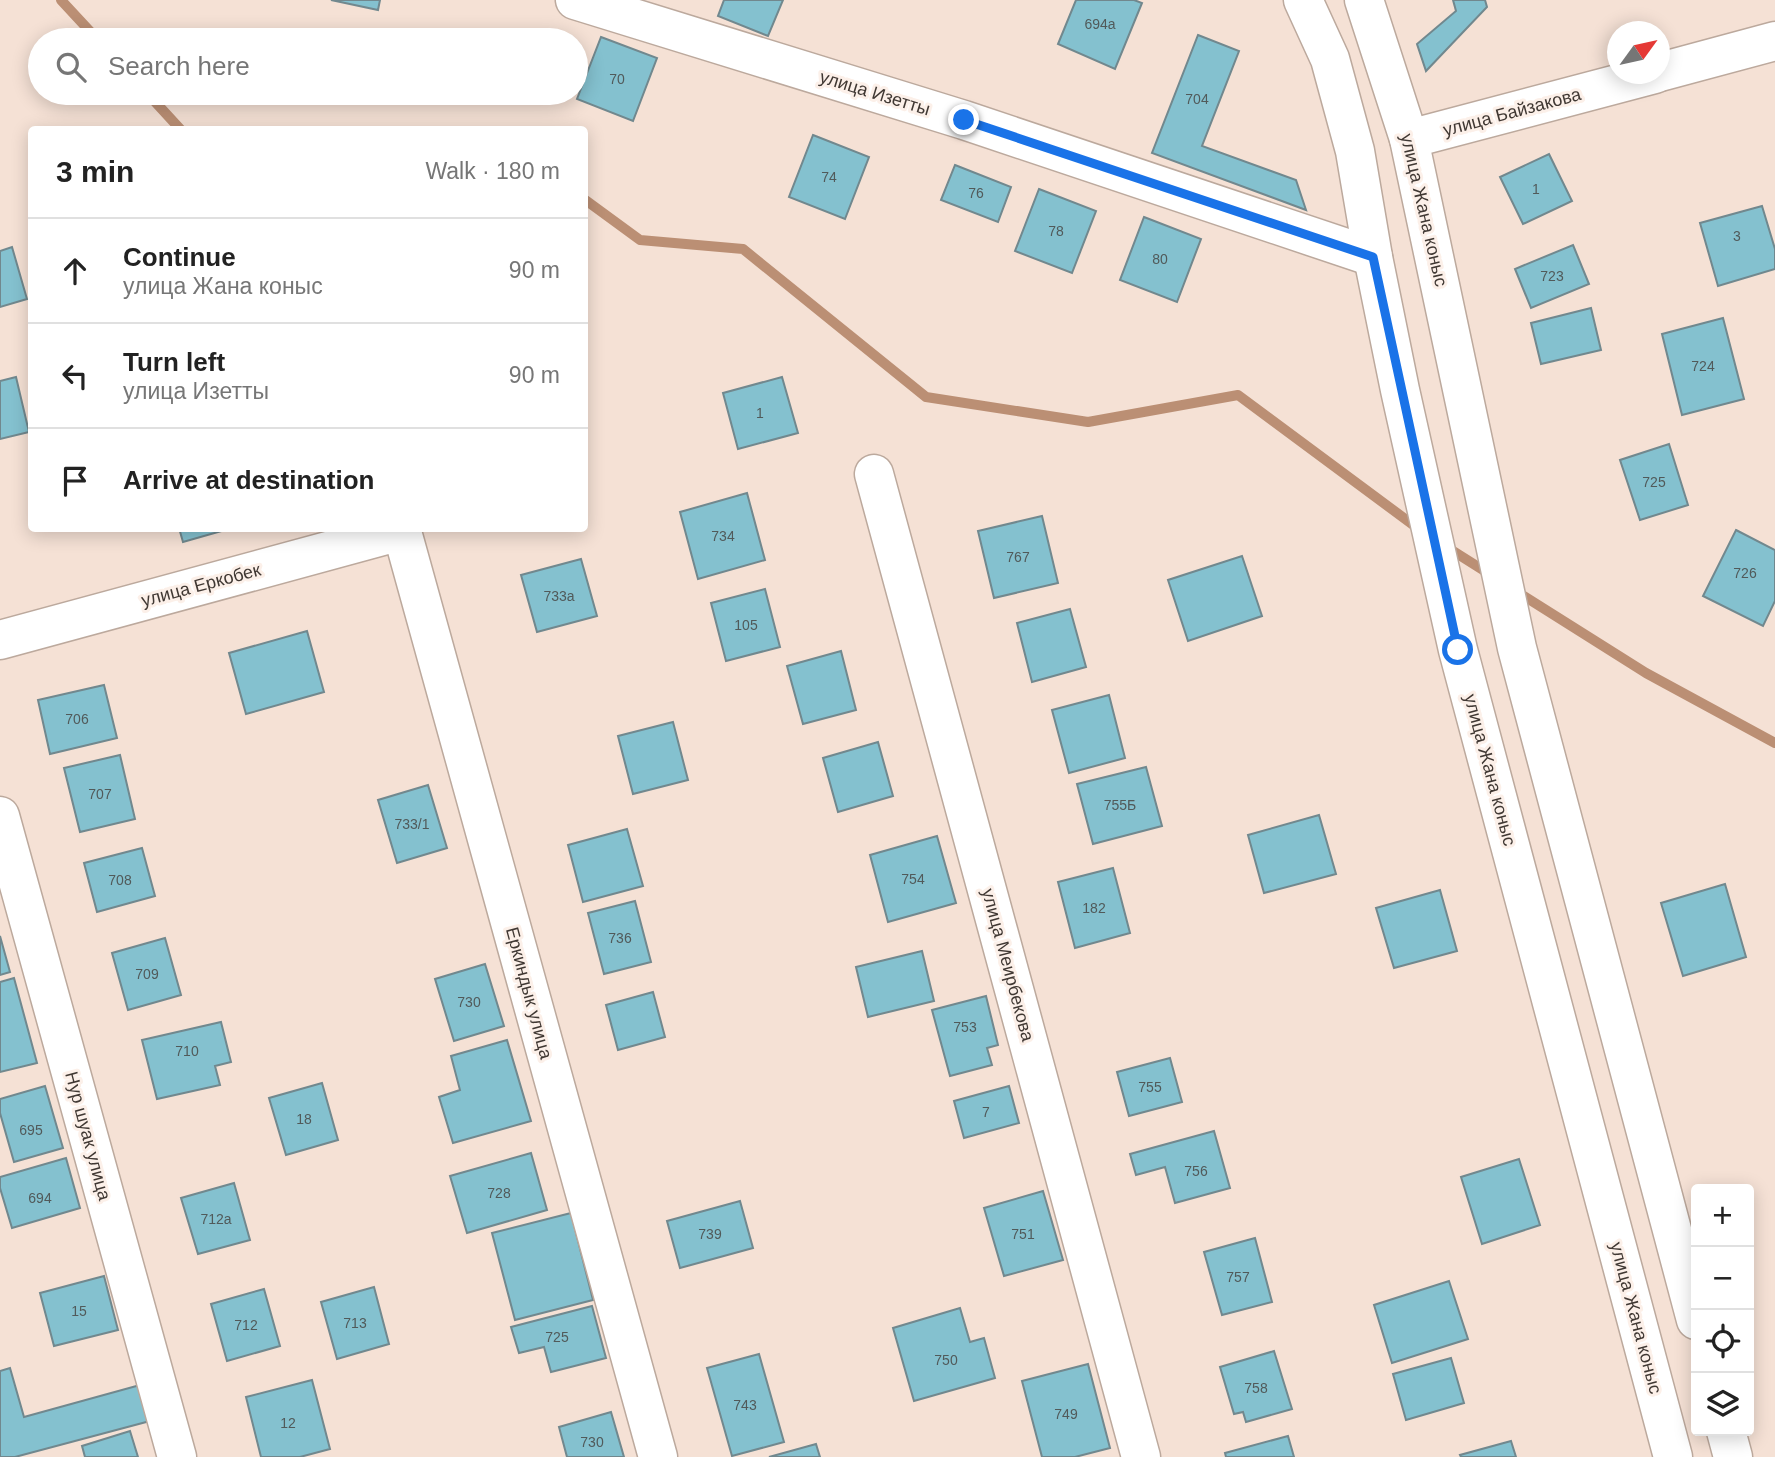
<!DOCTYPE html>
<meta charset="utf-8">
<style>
body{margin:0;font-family:Helvetica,sans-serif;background:#f2f2f2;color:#222}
.controls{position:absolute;right:21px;bottom:21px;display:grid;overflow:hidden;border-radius:7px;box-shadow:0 4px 18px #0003}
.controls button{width:63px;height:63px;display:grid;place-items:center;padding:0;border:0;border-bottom:2px solid #e0e0e0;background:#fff;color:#222;font:35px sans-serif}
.compass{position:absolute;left:1607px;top:21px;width:63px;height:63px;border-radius:50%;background:#fff;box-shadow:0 4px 18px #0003;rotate:57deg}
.stop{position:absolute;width:21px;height:21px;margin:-16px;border:5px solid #1a73e8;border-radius:50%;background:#fff}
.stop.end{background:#1a73e8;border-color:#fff;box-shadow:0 2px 7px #0008}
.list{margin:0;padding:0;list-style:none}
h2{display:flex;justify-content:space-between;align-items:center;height:91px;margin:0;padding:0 28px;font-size:30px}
h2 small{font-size:23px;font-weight:400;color:#767676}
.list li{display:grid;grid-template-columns:46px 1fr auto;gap:21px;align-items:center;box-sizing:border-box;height:105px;padding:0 28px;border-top:2px solid #e0e0e0}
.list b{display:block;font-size:26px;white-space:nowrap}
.list p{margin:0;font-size:23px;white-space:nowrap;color:#767676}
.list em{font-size:23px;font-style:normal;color:#767676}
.icon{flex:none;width:38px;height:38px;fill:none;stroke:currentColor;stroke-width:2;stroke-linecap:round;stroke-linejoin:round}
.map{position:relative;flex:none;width:1775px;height:1457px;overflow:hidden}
.search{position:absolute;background:#fff;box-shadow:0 4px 18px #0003;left:28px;top:28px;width:560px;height:77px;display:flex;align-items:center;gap:18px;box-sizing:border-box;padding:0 24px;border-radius:38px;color:#767676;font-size:26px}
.panel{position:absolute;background:#fff;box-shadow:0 4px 18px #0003;left:28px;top:126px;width:560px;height:406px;border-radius:7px}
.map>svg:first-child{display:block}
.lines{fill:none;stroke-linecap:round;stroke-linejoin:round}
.stream{stroke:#bb8f74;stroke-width:10}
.building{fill:#84c1cf;stroke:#71888e;stroke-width:2}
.minor-casing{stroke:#bca99d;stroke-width:41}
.minor{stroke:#fff;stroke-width:38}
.route{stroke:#1a73e8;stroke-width:9}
.labels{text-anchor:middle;stroke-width:6;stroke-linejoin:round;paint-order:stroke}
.number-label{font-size:14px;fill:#515a5a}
.street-label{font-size:18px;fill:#403833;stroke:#fcf0e9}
</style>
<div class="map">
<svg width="1775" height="1457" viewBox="0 0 1775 1457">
<rect width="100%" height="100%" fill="#f5e1d5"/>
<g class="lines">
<g class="stream">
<polyline points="61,0 98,40"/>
<polyline points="147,93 181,130"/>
<polyline points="584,199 640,240 743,249 926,397 1088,422 1238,395 1420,530"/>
<polyline points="1445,546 1491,575"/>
<polyline points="1516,591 1646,673 1775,743"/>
</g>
</g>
<g class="building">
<polygon points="331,0 380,0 378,10"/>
<polygon points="724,0 783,0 768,36 718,16"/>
<polygon points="1076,0 1134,0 1142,3 1115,69 1058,44"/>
<polygon points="1453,0 1485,0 1487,7 1426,71 1417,44 1456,11"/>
<polygon points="1198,35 1239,51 1202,146 1296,180 1306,210 1152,153"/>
<polygon points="601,37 657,58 633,121 577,99"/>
<polygon points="813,135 869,157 845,219 789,197"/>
<polygon points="1549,154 1572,201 1523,224 1500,177"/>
<polygon points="955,165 1011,187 998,222 941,200"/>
<polygon points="1039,189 1096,211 1072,273 1015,251"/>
<polygon points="1762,206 1775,249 1775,269 1718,286 1700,223"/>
<polygon points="1144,217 1201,239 1177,302 1120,280"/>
<polygon points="1573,245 1589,284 1531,308 1515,269"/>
<polygon points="12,247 27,299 0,307 0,251"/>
<polygon points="1591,308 1601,350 1541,364 1531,323"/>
<polygon points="1723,318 1744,399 1682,415 1662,334"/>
<polygon points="16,377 29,432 0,439 0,381"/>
<polygon points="782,377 798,433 738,449 723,393"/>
<polygon points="1669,444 1688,505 1640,520 1620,460"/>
<polygon points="747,493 765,560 698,579 680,512"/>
<polygon points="1042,516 1058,583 994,598 978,531"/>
<polygon points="179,528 232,528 183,542"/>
<polygon points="1736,530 1775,550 1775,601 1763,626 1703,596"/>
<polygon points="1242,556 1262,616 1188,641 1168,580"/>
<polygon points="581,559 597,616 537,632 521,575"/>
<polygon points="765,589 780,647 726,661 711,603"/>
<polygon points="1070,609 1086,667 1032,682 1017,623"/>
<polygon points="307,631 324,692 246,714 229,653"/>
<polygon points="841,651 856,710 803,724 787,666"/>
<polygon points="104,685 117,738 50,754 38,700"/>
<polygon points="1109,695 1125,758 1069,773 1052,710"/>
<polygon points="673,722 688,780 633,794 618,736"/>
<polygon points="878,742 893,796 838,812 823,758"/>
<polygon points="120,755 135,819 80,832 64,768"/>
<polygon points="1146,767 1162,826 1093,844 1077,784"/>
<polygon points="428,785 447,848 397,863 378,800"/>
<polygon points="1319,815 1336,874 1264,893 1248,835"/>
<polygon points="627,829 643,886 583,902 568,845"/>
<polygon points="937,836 956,903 888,922 870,855"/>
<polygon points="142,848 155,896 97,912 84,863"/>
<polygon points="1113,868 1130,933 1075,948 1058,882"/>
<polygon points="1725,884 1746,957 1683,976 1661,903"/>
<polygon points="1440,890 1457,951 1394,968 1376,908"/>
<polygon points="635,901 651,962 604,974 588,913"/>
<polygon points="0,936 10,972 0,975"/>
<polygon points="165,938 181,995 128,1010 112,953"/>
<polygon points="922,951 934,1001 868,1017 856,967"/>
<polygon points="485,964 504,1026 454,1041 435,979"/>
<polygon points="14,978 37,1063 0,1072 0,982"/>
<polygon points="653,992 665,1037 618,1050 606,1005"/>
<polygon points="986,996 998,1045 987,1048 992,1065 950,1076 932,1010"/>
<polygon points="221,1022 231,1062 215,1066 220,1085 157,1099 142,1040"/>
<polygon points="507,1040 531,1121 453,1143 439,1097 460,1090 451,1056"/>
<polygon points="1170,1058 1182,1102 1129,1116 1117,1072"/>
<polygon points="322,1083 338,1140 286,1155 269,1098"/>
<polygon points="45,1086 63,1148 14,1162 0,1113 0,1099"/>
<polygon points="1009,1086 1019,1123 964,1138 954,1101"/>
<polygon points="1214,1131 1230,1188 1175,1203 1165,1167 1136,1175 1130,1154"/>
<polygon points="531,1153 547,1210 467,1233 450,1176"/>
<polygon points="66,1158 80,1208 12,1228 0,1188 0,1177"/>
<polygon points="1519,1159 1540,1225 1482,1244 1461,1177"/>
<polygon points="234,1183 250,1240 198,1254 181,1198"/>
<polygon points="1043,1191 1063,1260 1004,1276 984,1208"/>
<polygon points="740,1201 753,1248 680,1268 667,1221"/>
<polygon points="571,1213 593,1300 515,1320 492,1233"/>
<polygon points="1255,1238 1272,1302 1222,1315 1204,1252"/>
<polygon points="104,1276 118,1330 54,1346 40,1293"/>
<polygon points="1449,1281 1468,1339 1392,1363 1374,1305"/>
<polygon points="374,1287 389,1344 337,1359 321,1302"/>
<polygon points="264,1289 280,1346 227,1361 211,1304"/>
<polygon points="592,1306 606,1358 551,1372 544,1347 519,1353 511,1327"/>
<polygon points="960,1308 970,1342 984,1338 995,1378 914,1401 893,1328"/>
<polygon points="1274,1351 1292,1409 1246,1422 1243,1412 1234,1414 1220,1367"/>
<polygon points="759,1354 784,1442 732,1456 707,1368"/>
<polygon points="1451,1358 1464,1403 1406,1420 1393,1374"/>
<polygon points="1088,1364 1110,1448 1075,1457 1042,1457 1022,1381"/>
<polygon points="10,1368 24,1417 140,1385 150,1421 15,1457 0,1457 0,1371"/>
<polygon points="312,1380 330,1449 300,1457 261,1457 246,1397"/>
<polygon points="611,1412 624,1457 567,1457 559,1427"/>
<polygon points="130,1431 138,1457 85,1457 82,1446"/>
<polygon points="1288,1436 1294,1457 1226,1457 1225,1453"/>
<polygon points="1511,1441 1516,1457 1461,1457 1460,1455"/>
<polygon points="816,1444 820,1457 769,1457"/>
</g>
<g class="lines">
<g class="minor-casing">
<g id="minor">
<polyline points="575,0 964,120 1373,257"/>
<polyline points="1303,0 1330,59 1355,151 1373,257 1400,390 1458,650 1673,1457"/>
<polyline points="1364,0 1409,139 1517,648 1696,1320"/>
<polyline points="1660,72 1775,41"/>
<polyline points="1409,139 1655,74"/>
<polyline points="874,474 1141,1457"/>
<polyline points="401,528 658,1457"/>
<polyline points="0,640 401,531"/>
<polyline points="0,816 177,1457"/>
<polyline points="1726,1431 1733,1457"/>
</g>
</g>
<use href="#minor" class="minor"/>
</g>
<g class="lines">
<polyline class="route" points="964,120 1373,257 1458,650"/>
</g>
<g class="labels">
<g class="number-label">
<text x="1100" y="29">694а</text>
<text x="617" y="84">70</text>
<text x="1197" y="104">704</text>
<text x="829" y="182">74</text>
<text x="1536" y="194">1</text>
<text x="976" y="198">76</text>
<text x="1056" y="236">78</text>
<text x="1737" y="241">3</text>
<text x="1160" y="264">80</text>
<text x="1552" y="281">723</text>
<text x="1703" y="371">724</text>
<text x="760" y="418">1</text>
<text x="1654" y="487">725</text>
<text x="723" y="541">734</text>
<text x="1018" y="562">767</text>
<text x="1745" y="578">726</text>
<text x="559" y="601">733а</text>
<text x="746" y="630">105</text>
<text x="77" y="724">706</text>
<text x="100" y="799">707</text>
<text x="1120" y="810">755Б</text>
<text x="412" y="829">733/1</text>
<text x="913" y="884">754</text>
<text x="120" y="885">708</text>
<text x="1094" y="913">182</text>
<text x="620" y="943">736</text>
<text x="147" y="979">709</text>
<text x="469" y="1007">730</text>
<text x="965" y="1032">753</text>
<text x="187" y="1056">710</text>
<text x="1150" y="1092">755</text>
<text x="986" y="1117">7</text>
<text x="304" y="1124">18</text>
<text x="31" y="1135">695</text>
<text x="1196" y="1176">756</text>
<text x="499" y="1198">728</text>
<text x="40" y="1203">694</text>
<text x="216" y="1224">712а</text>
<text x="710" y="1239">739</text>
<text x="1023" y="1239">751</text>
<text x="1238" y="1282">757</text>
<text x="79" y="1316">15</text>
<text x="355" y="1328">713</text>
<text x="246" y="1330">712</text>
<text x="557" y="1342">725</text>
<text x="946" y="1365">750</text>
<text x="1256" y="1393">758</text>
<text x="745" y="1410">743</text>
<text x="1066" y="1419">749</text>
<text x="288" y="1428">12</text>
<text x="592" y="1447">730</text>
</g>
<g class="street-label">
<text transform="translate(875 93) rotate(17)" y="6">улица Изетты</text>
<text transform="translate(1512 112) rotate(-15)" y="6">улица Байзакова</text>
<text transform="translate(1424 210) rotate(77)" y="6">улица Жана коныс</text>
<text transform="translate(201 585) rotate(-15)" y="6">улица Еркобек</text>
<text transform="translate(1490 770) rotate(75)" y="6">улица Жана коныс</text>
<text transform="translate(1008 965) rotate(75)" y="6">улица Меирбекова</text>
<text transform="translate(529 993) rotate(75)" y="6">Еркиндык улица</text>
<text transform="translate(88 1136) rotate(75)" y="6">Нур шуак улица</text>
<text transform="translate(1636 1318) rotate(75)" y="6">улица Жана коныс</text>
</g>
</g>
</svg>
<div class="controls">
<button>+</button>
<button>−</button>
<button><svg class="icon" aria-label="locate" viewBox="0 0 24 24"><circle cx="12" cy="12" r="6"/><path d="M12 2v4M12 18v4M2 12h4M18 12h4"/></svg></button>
<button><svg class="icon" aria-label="layers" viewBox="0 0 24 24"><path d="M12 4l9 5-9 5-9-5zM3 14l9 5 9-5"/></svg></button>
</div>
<svg class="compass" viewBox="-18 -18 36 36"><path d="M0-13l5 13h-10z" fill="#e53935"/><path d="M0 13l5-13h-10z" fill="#767676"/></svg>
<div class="stop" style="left:1458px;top:650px"></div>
<div class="stop end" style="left:964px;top:120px"></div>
<div class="search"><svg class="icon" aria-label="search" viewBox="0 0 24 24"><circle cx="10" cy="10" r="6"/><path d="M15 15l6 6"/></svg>Search here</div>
<section class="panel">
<h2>3 min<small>Walk · 180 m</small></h2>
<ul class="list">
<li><svg class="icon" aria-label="ahead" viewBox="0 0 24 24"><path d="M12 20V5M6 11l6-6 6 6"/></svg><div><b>Continue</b><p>улица Жана коныс</p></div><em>90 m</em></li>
<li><svg class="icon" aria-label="left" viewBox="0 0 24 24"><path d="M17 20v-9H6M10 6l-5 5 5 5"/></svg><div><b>Turn left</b><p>улица Изетты</p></div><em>90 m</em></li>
<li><svg class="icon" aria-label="arrive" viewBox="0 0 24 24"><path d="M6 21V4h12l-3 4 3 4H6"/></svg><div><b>Arrive at destination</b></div></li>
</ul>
</section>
</div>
